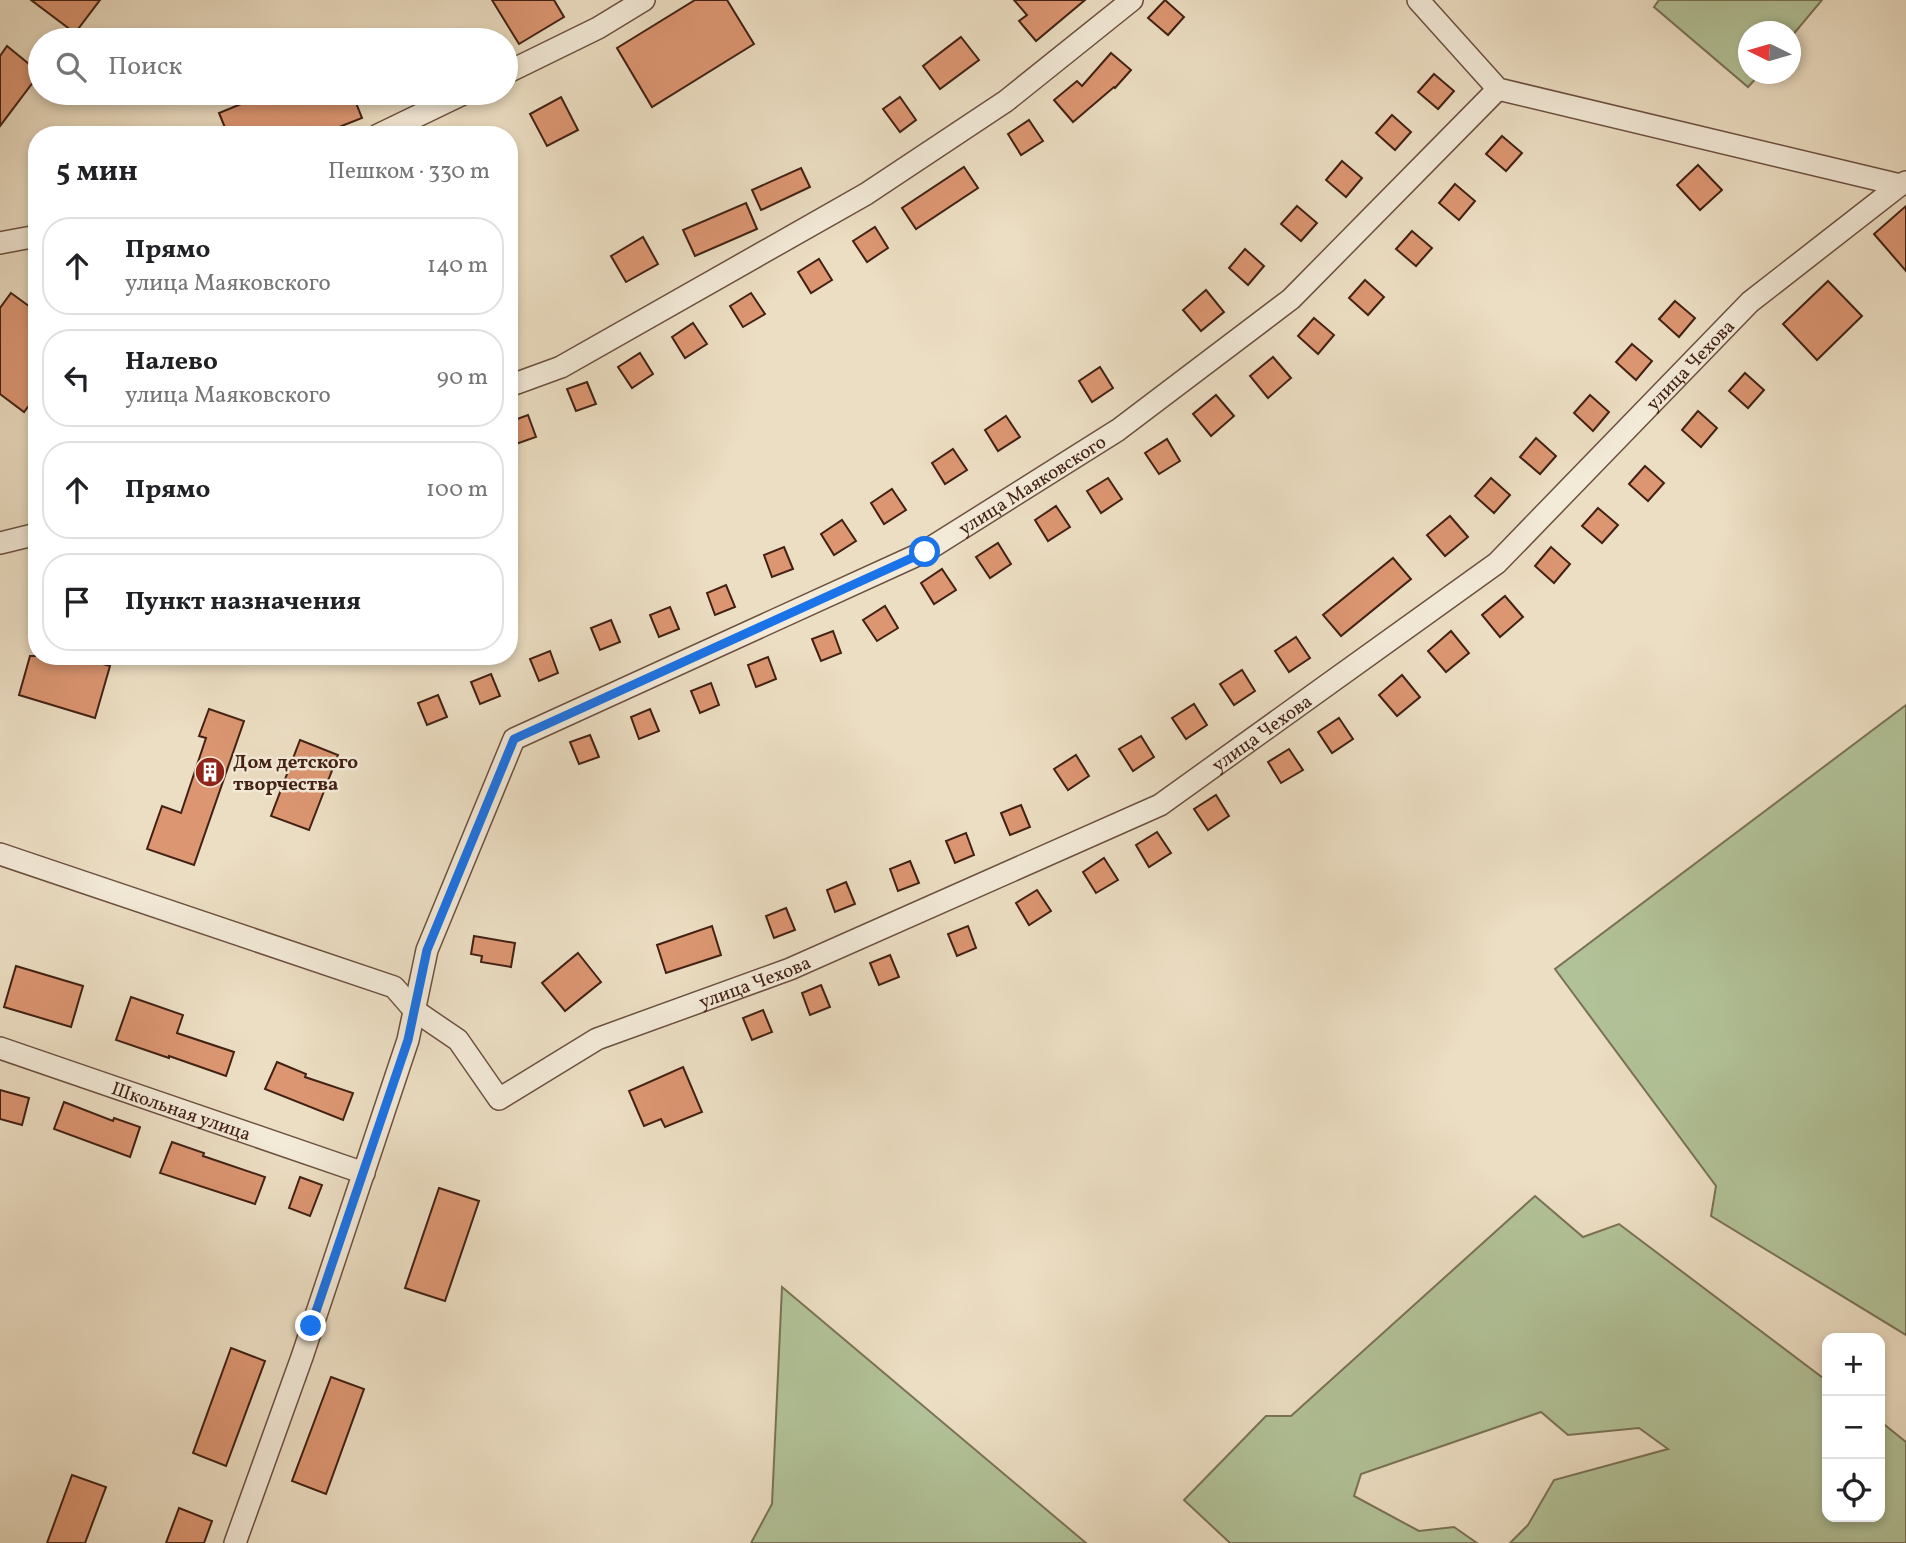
<!DOCTYPE html>
<html lang="ru">
<meta charset="utf-8">
<style>
body{margin:0;font-family:Vollkorn,serif;background:#f6f6f6;color:#202124}
.controls{position:absolute;right:21px;bottom:21px;display:grid;overflow:hidden;border-radius:14px;box-shadow:0 4px 10px #0003}
.controls button{width:63px;height:63px;display:grid;place-items:center;padding:0;border:0;border-bottom:2px solid #e0e0e0;background:#fff;color:#202124;font:35px sans-serif}
.compass{position:absolute;left:1738px;top:21px;width:63px;height:63px;border-radius:50%;background:#fff;box-shadow:0 4px 10px #0003;rotate:275deg}
.stop{position:absolute;width:21px;height:21px;margin:-16px;border:5px solid #1a73e8;border-radius:50%;background:#fff}
.stop.end{background:#1a73e8;border-color:#fff;box-shadow:0 2px 7px #0008}
.list{margin:0;padding:0;list-style:none}
h2{display:flex;justify-content:space-between;align-items:center;height:91px;margin:0;padding:0 28px;font-size:30px}
h2 small{font-size:23px;font-weight:400;color:#757577}
.list li{display:grid;grid-template-columns:46px 1fr auto;gap:21px;align-items:center;box-sizing:border-box;height:98px;margin:0 14px 14px;padding:0 14px;border:2px solid #e0e0e0;border-radius:28px}
.list b{display:block;font-size:26px;white-space:nowrap}
.list p{margin:0;font-size:23px;white-space:nowrap;color:#757577}
.list em{font-size:23px;font-style:normal;color:#757577}
.icon{flex:none;width:38px;height:38px;fill:none;stroke:currentColor;stroke-width:2;stroke-linecap:round;stroke-linejoin:round}
.map{position:relative;flex:none;width:1906px;height:1543px;overflow:hidden}
.search{position:absolute;background:#fff;box-shadow:0 4px 10px #0003;left:28px;top:28px;width:490px;height:77px;display:flex;align-items:center;gap:18px;box-sizing:border-box;padding:0 24px;border-radius:38px;color:#757577;font-size:26px}
.panel{position:absolute;background:#fff;box-shadow:0 4px 10px #0003;left:28px;top:126px;width:490px;height:539px;border-radius:28px}
.map>svg:first-child{display:block}
.green{fill:#b2c298;stroke:#7a7256;stroke-width:2}
.building{fill:#dc9672;stroke:#422114;stroke-width:2}
.lines{fill:none;stroke-linecap:round;stroke-linejoin:round}
.minor-casing{stroke:#6c5040;stroke-width:24}
.minor{stroke:#f3ead8;stroke-width:21}
.route{stroke:#1a73e8;stroke-width:9}
.labels{text-anchor:middle;stroke-width:5;stroke-linejoin:round;paint-order:stroke}
.street-label{font-size:19px;fill:#422114;stroke:#f3ead8}
.poi-label{font-size:19px;font-weight:bold;fill:#422114;stroke:#f3ead8;text-anchor:start}
</style>
<div class="map">
<svg width="1906" height="1543" viewBox="0 0 1906 1543">
<rect width="100%" height="100%" fill="#ecdec3"/>
<filter id="stains"><feTurbulence type="fractalNoise" baseFrequency=".00286" numOctaves="4"/><feColorMatrix values="0 0 0 0 .2 0 0 0 0 .09 0 0 0 0 .02 0 0 0 .5 -.17"/></filter>
<radialGradient id="worn" r=".72"><stop offset=".6" stop-color="#630" stop-opacity="0"/><stop offset="1" stop-color="#630" stop-opacity=".3"/></radialGradient>
<g class="green">
<polygon points="1659,0 1822,0 1791,37 1790,32 1748,32 1748,74 1760,74 1748,87 1654,7"/>
<polygon points="1906,705 1906,1335 1711,1216 1716,1186 1555,969"/>
<polygon points="1535,1196 1583,1237 1619,1224 1827,1381 1827,1517 1880,1517 1880,1421 1906,1442 1906,1543 1510,1543 1528,1525 1554,1480 1668,1449 1639,1428 1568,1435 1541,1412 1361,1474 1354,1496 1419,1531 1454,1527 1477,1543 1230,1543 1184,1500 1266,1416 1291,1416"/>
<polygon points="782,1287 1086,1543 751,1543 772,1504"/>
</g>
<g class="building">
<polygon points="31,0 100,0 75,33"/>
<polygon points="492,0 554,0 564,17 519,44"/>
<polygon points="695,0 727,0 754,44 652,107 617,48"/>
<polygon points="1014,0 1085,0 1036,41 1019,21 1027,15"/>
<polygon points="1165,0 1184,17 1168,35 1148,18"/>
<polygon points="961,37 979,60 940,89 923,66"/>
<polygon points="7,46 40,73 0,126 0,56"/>
<polygon points="1111,53 1131,70 1115,88 1114,87 1073,122 1054,100 1077,81 1082,86"/>
<polygon points="1434,74 1454,91 1438,109 1418,92"/>
<polygon points="268,93 352,93 362,118 319,135 228,135 219,113"/>
<polygon points="561,97 578,130 547,146 530,114"/>
<polygon points="900,97 916,120 900,132 883,109"/>
<polygon points="1392,115 1411,132 1395,150 1376,133"/>
<polygon points="1029,120 1043,141 1021,155 1008,134"/>
<polygon points="1502,136 1522,153 1506,171 1486,154"/>
<polygon points="1342,161 1362,178 1346,197 1326,180"/>
<polygon points="1698,165 1722,190 1700,210 1677,185"/>
<polygon points="964,167 978,188 916,229 902,208"/>
<polygon points="801,168 810,187 761,210 752,190"/>
<polygon points="1455,184 1475,201 1459,220 1439,203"/>
<polygon points="746,203 757,229 695,256 683,230"/>
<polygon points="1297,206 1317,223 1301,241 1281,224"/>
<polygon points="1906,206 1906,271 1874,234"/>
<polygon points="875,227 888,248 867,262 853,241"/>
<polygon points="1412,231 1432,248 1416,266 1396,249"/>
<polygon points="643,237 658,264 626,282 611,256"/>
<polygon points="1245,249 1264,266 1248,285 1229,268"/>
<polygon points="819,259 832,280 811,293 798,272"/>
<polygon points="1365,280 1384,297 1368,315 1349,298"/>
<polygon points="1828,281 1862,316 1817,360 1783,324"/>
<polygon points="1206,290 1224,312 1201,331 1183,310"/>
<polygon points="11,293 37,312 37,395 24,412 0,394 0,308"/>
<polygon points="751,293 765,314 743,327 730,306"/>
<polygon points="1675,301 1695,318 1679,337 1659,319"/>
<polygon points="1314,318 1334,335 1318,354 1298,336"/>
<polygon points="693,323 707,344 685,358 672,337"/>
<polygon points="1632,344 1652,361 1636,380 1616,362"/>
<polygon points="640,353 653,374 632,388 618,367"/>
<polygon points="1273,357 1291,378 1268,398 1250,376"/>
<polygon points="1100,367 1113,388 1092,402 1079,381"/>
<polygon points="1745,373 1764,390 1748,408 1729,391"/>
<polygon points="587,382 596,404 576,411 567,389"/>
<polygon points="1216,395 1234,416 1211,436 1193,414"/>
<polygon points="1590,395 1609,412 1593,431 1574,413"/>
<polygon points="1698,411 1717,428 1701,447 1682,430"/>
<polygon points="528,415 536,437 516,444 509,427 509,422"/>
<polygon points="1006,416 1020,437 998,451 985,430"/>
<polygon points="1536,438 1556,456 1540,474 1520,457"/>
<polygon points="1167,439 1180,461 1159,474 1145,453"/>
<polygon points="953,449 967,470 945,484 932,463"/>
<polygon points="1645,466 1664,483 1648,501 1629,484"/>
<polygon points="1108,478 1122,499 1101,513 1087,491"/>
<polygon points="1491,478 1510,495 1494,513 1475,496"/>
<polygon points="892,489 906,510 884,524 871,503"/>
<polygon points="1056,506 1070,527 1048,541 1035,520"/>
<polygon points="1598,508 1618,525 1602,543 1582,526"/>
<polygon points="1450,516 1468,537 1445,556 1427,535"/>
<polygon points="842,520 856,541 834,555 821,534"/>
<polygon points="998,543 1011,564 990,578 976,557"/>
<polygon points="784,547 793,569 772,577 764,555"/>
<polygon points="1551,547 1570,564 1554,583 1535,566"/>
<polygon points="1393,558 1411,579 1341,636 1323,615"/>
<polygon points="942,569 956,590 934,604 921,583"/>
<polygon points="726,585 735,607 715,615 707,593"/>
<polygon points="1505,596 1523,617 1500,637 1482,615"/>
<polygon points="885,606 898,628 877,641 863,620"/>
<polygon points="670,607 679,629 659,637 650,615"/>
<polygon points="611,620 620,642 600,650 591,628"/>
<polygon points="833,631 841,653 821,661 812,639"/>
<polygon points="1451,631 1469,653 1446,672 1428,651"/>
<polygon points="1296,637 1310,658 1289,672 1275,651"/>
<polygon points="550,651 558,673 539,681 530,659"/>
<polygon points="30,656 76,656 110,666 95,718 19,695"/>
<polygon points="768,657 776,679 756,687 748,665"/>
<polygon points="1242,670 1255,691 1234,705 1220,684"/>
<polygon points="491,674 500,696 480,704 471,682"/>
<polygon points="1402,675 1420,697 1397,716 1379,695"/>
<polygon points="711,683 719,705 700,713 691,691"/>
<polygon points="438,695 447,717 427,725 418,703"/>
<polygon points="1194,704 1207,725 1186,739 1172,718"/>
<polygon points="209,709 244,721 194,865 147,849 162,806 181,813 206,738 199,736"/>
<polygon points="650,709 659,731 639,739 631,717"/>
<polygon points="1339,718 1353,739 1332,753 1318,732"/>
<polygon points="590,735 599,757 579,764 570,742"/>
<polygon points="1141,736 1154,757 1133,771 1119,749"/>
<polygon points="300,740 338,755 309,830 271,816"/>
<polygon points="1289,749 1303,770 1281,783 1268,762"/>
<polygon points="1076,755 1089,776 1068,790 1054,769"/>
<polygon points="1216,795 1229,816 1208,830 1194,809"/>
<polygon points="1021,805 1030,827 1010,835 1001,813"/>
<polygon points="1157,832 1171,853 1149,867 1136,845"/>
<polygon points="966,833 974,855 955,863 946,841"/>
<polygon points="1104,858 1118,880 1096,893 1083,872"/>
<polygon points="910,861 919,883 898,891 890,869"/>
<polygon points="846,882 855,904 835,912 827,890"/>
<polygon points="1037,890 1051,911 1029,925 1016,903"/>
<polygon points="786,908 795,930 774,938 766,916"/>
<polygon points="712,926 721,955 666,973 657,945"/>
<polygon points="968,926 976,948 957,956 948,934"/>
<polygon points="474,936 515,943 511,967 481,962 482,956 471,954"/>
<polygon points="578,953 601,982 565,1011 542,983"/>
<polygon points="890,955 899,977 879,985 870,963"/>
<polygon points="16,966 83,986 71,1027 4,1007"/>
<polygon points="821,985 830,1007 810,1015 802,993"/>
<polygon points="131,997 183,1015 177,1033 234,1052 226,1076 169,1056 169,1058 116,1040"/>
<polygon points="763,1010 772,1032 752,1040 743,1018"/>
<polygon points="277,1062 306,1074 305,1077 353,1093 343,1120 265,1089"/>
<polygon points="683,1067 702,1112 665,1127 661,1119 644,1126 629,1091"/>
<polygon points="0,1090 29,1098 22,1125 0,1119"/>
<polygon points="64,1102 113,1121 114,1118 140,1127 130,1157 54,1129"/>
<polygon points="172,1142 204,1153 203,1156 265,1177 255,1204 160,1173"/>
<polygon points="300,1177 322,1185 310,1216 289,1208"/>
<polygon points="439,1188 479,1201 445,1301 405,1288"/>
<polygon points="231,1348 265,1361 226,1466 193,1453"/>
<polygon points="331,1377 364,1389 326,1494 292,1481"/>
<polygon points="72,1475 106,1487 85,1543 47,1543"/>
<polygon points="179,1508 212,1521 204,1543 166,1543"/>
</g>
<g class="lines">
<g class="minor-casing">
<g id="minor">
<polyline points="1418,0 1498,89 1900,185"/>
<polyline points="506,73 598,28 644,0"/>
<polyline points="378,135 465,93"/>
<polyline points="0,243 37,236"/>
<polyline points="509,386 561,367 866,194 1006,101 1132,0"/>
<polyline points="0,543 37,534"/>
<path id="s1" d="M0 854 394 987 414 1010 458 1040 499 1099 597 1039 790 969 1160 805 1497 563 1750 302 1900 185 1906 182"/>
<path id="s2" d="M0 1048 364 1173"/>
<path id="s3" d="M235 1543 302 1357 408 1040 427 950 514 739 924 552 1118 430 1291 299 1498 89"/>
</g>
</g>
<use href="#minor" class="minor"/>
</g>
<g class="lines">
<polyline class="route" points="311,1326 408,1040 427,950 514,739 925,552"/>
</g>
<defs>
<g id="building-disc" transform="scale(1.575)"><circle r="9.5" fill="#8f2418" stroke="#f3ead8"/><path d="M-4-6H4V6H1V3H-1V6H-4ZM-2.5-4.3h1.7v1.8h-1.7ZM.8-4.3h1.7v1.8H.8ZM-2.5-1h1.7V.8h-1.7ZM.8-1h1.7V.8H.8Z" fill="#fff"/></g>
</defs>
<g fill-rule="evenodd">
<use href="#building-disc" x="210" y="772"/>
</g>
<g class="labels">
<g class="street-label">
<text dy="7" stroke="none"><textPath href="#s1" startOffset="1988">улица Чехова</textPath></text>
<text dy="7" stroke="none"><textPath href="#s3" startOffset="1430">улица Маяковского</textPath></text>
<text dy="7" stroke="none"><textPath href="#s1" startOffset="1421">улица Чехова</textPath></text>
<text dy="7" stroke="none"><textPath href="#s1" startOffset="854">улица Чехова</textPath></text>
<text dy="7" stroke="none"><textPath href="#s2" startOffset="192">Школьная улица</textPath></text>
</g>
<g class="poi-label">
<text x="233" y="768">Дом детского<tspan x="233" dy="22">творчества</tspan></text>
</g>
</g>
<rect width="100%" height="100%" filter="url(#stains)"/>
<rect width="100%" height="100%" fill="url(#worn)"/>
</svg>
<div class="controls">
<button>+</button>
<button>−</button>
<button><svg class="icon" aria-label="locate" viewBox="0 0 24 24"><circle cx="12" cy="12" r="6"/><path d="M12 2v4M12 18v4M2 12h4M18 12h4"/></svg></button>
</div>
<svg class="compass" viewBox="-18 -18 36 36"><path d="M0-13l5 13h-10z" fill="#e53935"/><path d="M0 13l5-13h-10z" fill="#757577"/></svg>
<div class="stop" style="left:925px;top:552px"></div>
<div class="stop end" style="left:311px;top:1326px"></div>
<div class="search"><svg class="icon" aria-label="search" viewBox="0 0 24 24"><circle cx="10" cy="10" r="6"/><path d="M15 15l6 6"/></svg>Поиск</div>
<section class="panel">
<h2>5 мин<small>Пешком · 330 m</small></h2>
<ul class="list">
<li><svg class="icon" aria-label="ahead" viewBox="0 0 24 24"><path d="M12 20V5M6 11l6-6 6 6"/></svg><div><b>Прямо</b><p>улица Маяковского</p></div><em>140 m</em></li>
<li><svg class="icon" aria-label="left" viewBox="0 0 24 24"><path d="M17 20v-9H6M10 6l-5 5 5 5"/></svg><div><b>Налево</b><p>улица Маяковского</p></div><em>90 m</em></li>
<li><svg class="icon" aria-label="ahead" viewBox="0 0 24 24"><path d="M12 20V5M6 11l6-6 6 6"/></svg><div><b>Прямо</b></div><em>100 m</em></li>
<li><svg class="icon" aria-label="arrive" viewBox="0 0 24 24"><path d="M6 21V4h12l-3 4 3 4H6"/></svg><div><b>Пункт назначения</b></div></li>
</ul>
</section>
</div>
